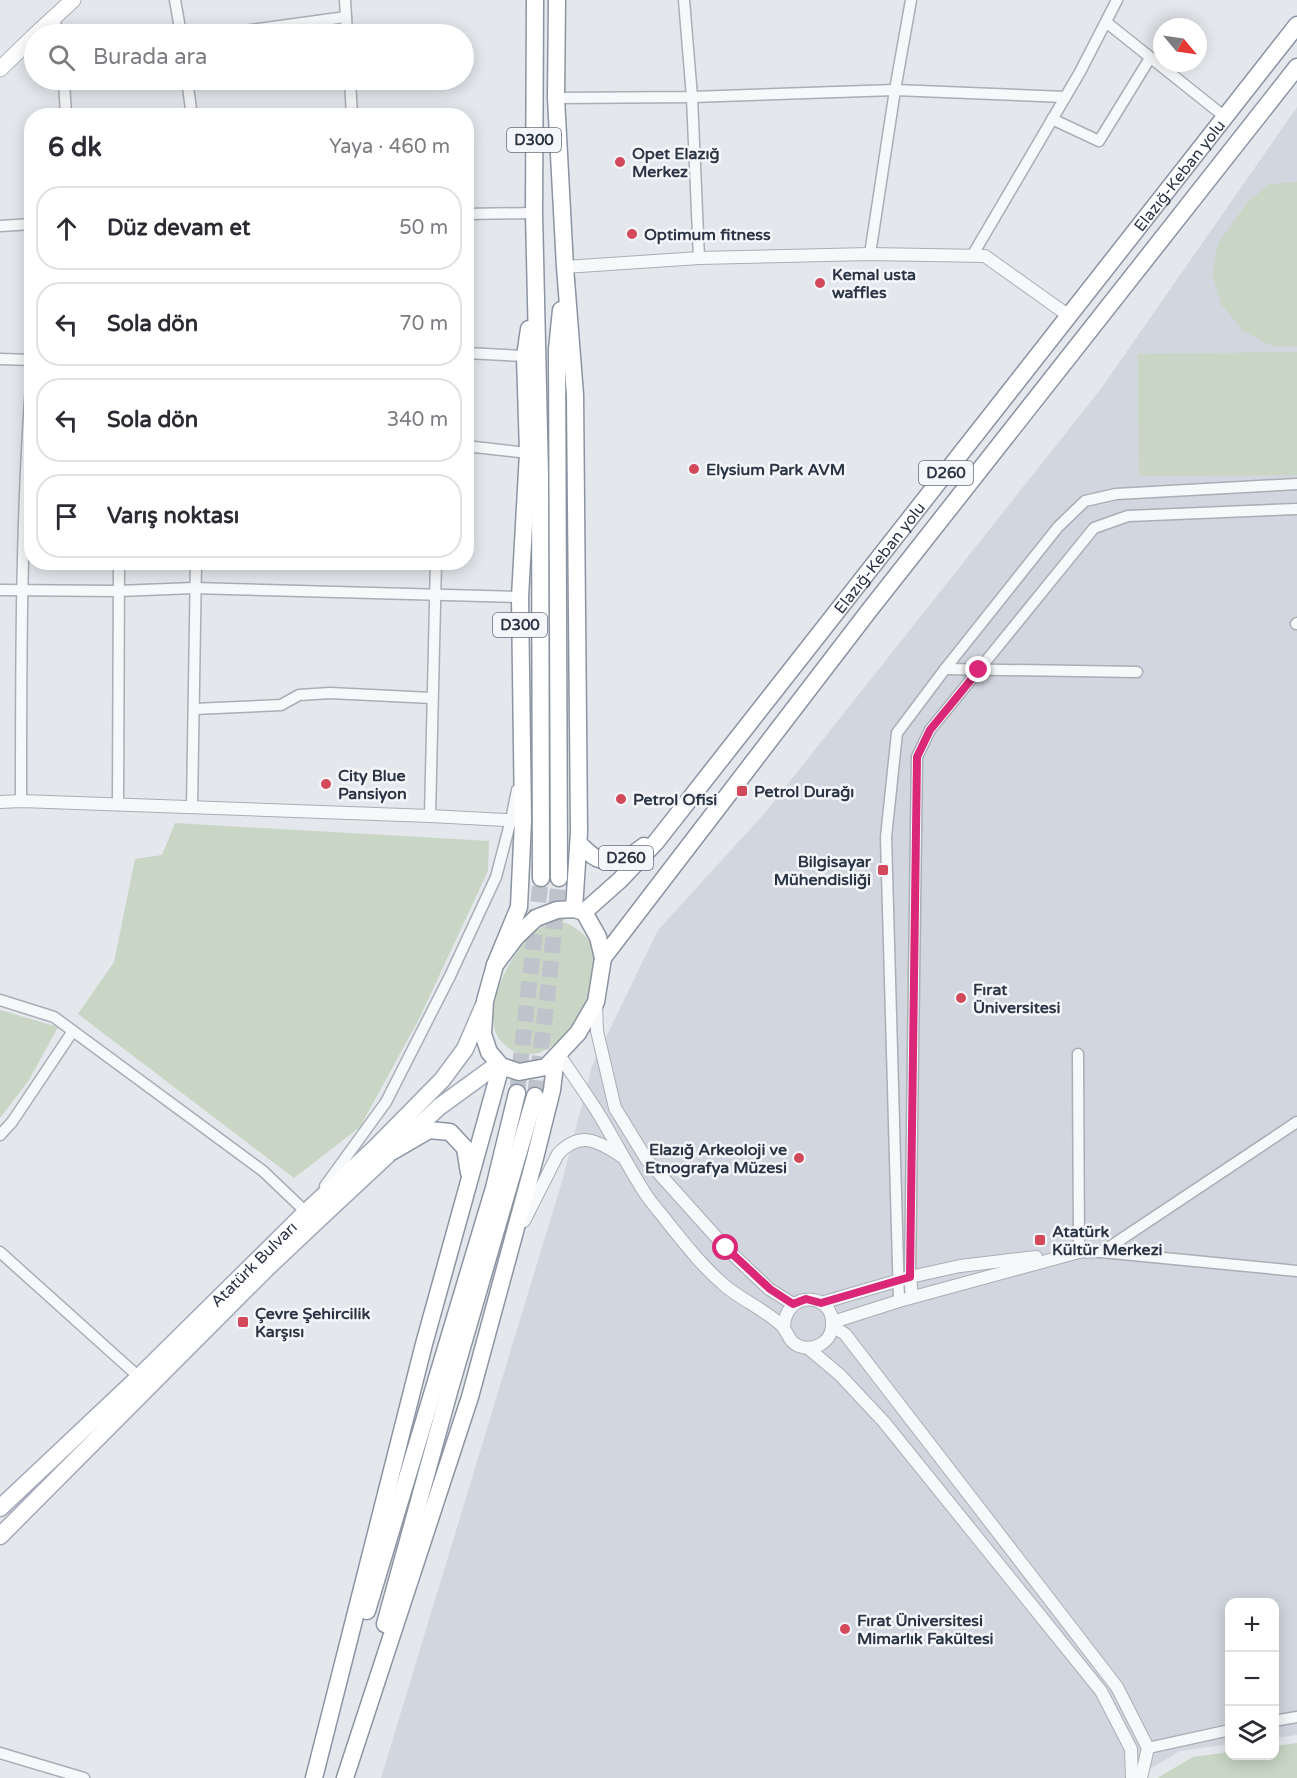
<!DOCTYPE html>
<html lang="tr">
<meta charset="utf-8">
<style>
body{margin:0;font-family:"Varela Round",sans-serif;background:#f2f2f3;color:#2b2b33}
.controls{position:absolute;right:18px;bottom:18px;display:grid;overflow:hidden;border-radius:12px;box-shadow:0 3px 15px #0003}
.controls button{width:54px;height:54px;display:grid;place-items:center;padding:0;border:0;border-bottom:2px solid #e1e1e2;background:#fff;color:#2b2b33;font:30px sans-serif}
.compass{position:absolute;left:1153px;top:18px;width:54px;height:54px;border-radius:50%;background:#fff;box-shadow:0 3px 15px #0003;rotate:119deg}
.stop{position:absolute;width:18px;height:18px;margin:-14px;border:4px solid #db2777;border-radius:50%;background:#fff}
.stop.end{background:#db2777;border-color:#fff;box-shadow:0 2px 6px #0008}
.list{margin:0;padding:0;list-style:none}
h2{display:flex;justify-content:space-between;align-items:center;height:78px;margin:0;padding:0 24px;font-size:26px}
h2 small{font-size:20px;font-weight:400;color:#7c7c81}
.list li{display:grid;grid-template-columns:39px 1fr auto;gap:18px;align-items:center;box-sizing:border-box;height:84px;margin:0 12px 12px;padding:0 12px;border:2px solid #e1e1e2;border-radius:24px}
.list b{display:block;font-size:22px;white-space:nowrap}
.list em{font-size:20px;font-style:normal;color:#7c7c81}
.icon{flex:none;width:33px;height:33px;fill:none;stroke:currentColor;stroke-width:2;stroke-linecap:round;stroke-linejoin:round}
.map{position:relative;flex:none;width:1297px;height:1778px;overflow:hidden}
.search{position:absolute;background:#fff;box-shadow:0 3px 15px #0003;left:24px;top:24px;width:450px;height:66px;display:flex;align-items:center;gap:15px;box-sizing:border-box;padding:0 21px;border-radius:33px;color:#7c7c81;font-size:22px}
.panel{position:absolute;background:#fff;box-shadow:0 3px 15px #0003;left:24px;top:108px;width:450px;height:462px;border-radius:24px}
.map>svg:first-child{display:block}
.built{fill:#d2d6de}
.green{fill:#c9d6c5}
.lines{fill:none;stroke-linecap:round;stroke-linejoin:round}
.trunk-tunnel{stroke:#bfc3cb;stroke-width:16;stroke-dasharray:16 8;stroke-linecap:butt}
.minor-casing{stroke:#a9aeb7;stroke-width:13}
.tertiary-casing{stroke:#a9aeb7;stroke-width:14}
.secondary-casing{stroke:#a9aeb7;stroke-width:17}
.primary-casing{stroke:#a3abb8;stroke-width:19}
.trunk-casing{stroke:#8b94a3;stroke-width:19}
.minor{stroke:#f7f8fa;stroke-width:10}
.tertiary{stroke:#f7f8fa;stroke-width:12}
.secondary{stroke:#fff;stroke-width:15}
.primary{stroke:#fff;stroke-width:16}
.trunk{stroke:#fff;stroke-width:16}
.route{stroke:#db2777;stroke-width:8}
.poi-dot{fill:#d1495b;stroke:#f4f6f9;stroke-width:2}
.labels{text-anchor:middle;stroke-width:5;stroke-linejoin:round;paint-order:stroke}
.shield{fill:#f4f6f9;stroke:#676e7b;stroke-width:1.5}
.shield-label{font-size:15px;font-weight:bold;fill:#2b3445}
.poi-label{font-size:16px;font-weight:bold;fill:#2b3445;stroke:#f4f6f9;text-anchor:start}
.street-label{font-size:16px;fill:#2b3445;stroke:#f4f6f9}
</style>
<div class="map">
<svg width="1297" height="1778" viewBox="0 0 1297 1778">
<rect width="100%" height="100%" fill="#e4e7ec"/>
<polygon class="built" points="1297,107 1297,1735 1275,1738 1274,1602 1230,1602 1229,1744 1180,1751 1135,1778 381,1778 563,1178 592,1066 658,930 764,814 1100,390"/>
<g class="green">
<polygon points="1297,182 1297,346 1274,347 1243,331 1221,304 1212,273 1218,244 1248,201 1270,184"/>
<polygon points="1297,352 1297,475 1139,476 1138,354"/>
<polygon points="175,823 489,841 488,871 419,1019 360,1127 294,1178 78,1014 114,962 135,859 162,855"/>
<path d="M548 923C554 923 561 922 566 923 572 925 577 929 582 933 617 963 575 1042 538 1053 527 1056 516 1054 507 1047 474 1022 506 964 526 940 532 933 541 928 548 923Z"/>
<polygon points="0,1010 58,1027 29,1080 0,1118"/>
<polygon points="1297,1743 1297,1778 1157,1778 1193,1757 1229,1752 1230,1756 1274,1756 1275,1746"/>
</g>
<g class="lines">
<g class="trunk-tunnel">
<polyline points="517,1093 541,878"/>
<polyline points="535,1096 549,983 559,878"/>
</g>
<g class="minor-casing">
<g id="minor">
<polyline points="175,0 181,34"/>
<polyline points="345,0 347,34"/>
<polyline points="684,0 692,97 699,258"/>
<polyline points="54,17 58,34"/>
<polyline points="1106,22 1225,117"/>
<polyline points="221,34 346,17"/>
<polyline points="64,80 66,116"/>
<polyline points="187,80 192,116"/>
<polyline points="350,80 352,116"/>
<polyline points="556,98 692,97 895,90 1065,97"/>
<polyline points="1052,119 1099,141 1150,58"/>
<polyline points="466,214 534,213"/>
<polyline points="0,226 32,224"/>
<polyline points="870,254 895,90 911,0"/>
<polyline points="972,256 1080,72 1117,0"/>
<polyline points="466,353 525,356"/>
<polyline points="0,359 32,360"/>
<polyline points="466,446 528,453"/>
<polyline points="0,590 118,591 194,588 520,597"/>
<polyline points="1296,624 1297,623"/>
<polyline points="945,669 1137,672"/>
<polyline points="194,709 281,705 299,695 330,693 432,698"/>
<path d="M21 801C21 658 21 515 32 372"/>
<polyline points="118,805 119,562"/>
<polyline points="192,807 196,562"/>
<polyline points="430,816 436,562"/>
<polyline points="0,1000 54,1017 263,1171 306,1212 309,1208"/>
<polyline points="1078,1054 1079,1252 1102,1252 1297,1271"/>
<polyline points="0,1135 12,1122 73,1031"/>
<polyline points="325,1186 386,1102 450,976 496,877 511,820 517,790"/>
<polyline points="0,1252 139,1377"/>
<polyline points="1102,1252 1297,1122"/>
<polyline points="910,1277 917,757 930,730 1094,528 1128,516 1297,509"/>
<polyline points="899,1301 886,837 897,733 945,669 1058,527 1085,501 1116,494 1297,484"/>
<polyline points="1274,1721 1297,1717"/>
<polyline points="1148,1748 1230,1730"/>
<polyline points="0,1753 84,1778"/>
</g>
</g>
<g class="tertiary-casing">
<g id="tertiary">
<polyline points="565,267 699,258 870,254 985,256 1069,316"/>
<polyline points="0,802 21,801 430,816 523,821"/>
<polyline points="596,1003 597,1031 615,1108 647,1160 726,1248 769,1289 793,1304"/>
<path d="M559 1055C571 1072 583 1090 595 1108 612 1135 626 1163 643 1190 650 1202 660 1212 668 1223 685 1244 702 1266 723 1284 739 1299 768 1311 782 1326 789 1333 788 1342 799 1346 814 1352 831 1342 832 1326 835 1292 785 1289 784 1327"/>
<path d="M524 1221 558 1154C580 1131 597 1140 621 1156"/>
<polyline points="910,1277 960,1266 1036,1257"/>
<polyline points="821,1303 910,1277 912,1297"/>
<polyline points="833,1322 899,1301 1079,1252"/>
<polyline points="832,1326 845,1334 1117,1687 1148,1748 1141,1778"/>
<polyline points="808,1348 840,1375 884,1422 1101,1691 1131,1749 1132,1778"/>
</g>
</g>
<g class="secondary-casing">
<g id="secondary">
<polyline points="36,34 73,0"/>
<polyline points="0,69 34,36"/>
</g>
</g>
<g class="primary-casing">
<g id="primary">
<path id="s1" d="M0 1508 139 1377 306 1212 375 1148 442 1080 465 1049 484 1005"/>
<polyline points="0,1536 266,1269 319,1219 439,1107 498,1064"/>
</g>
</g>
<g class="trunk-casing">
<g id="trunk">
<polyline points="535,0 534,213 540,475 541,878"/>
<polyline points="557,0 556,98 565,267 575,395 579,832 574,909"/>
<path d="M579 844C585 849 592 857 599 859 615 866 632 856 644 846"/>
<polyline points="559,878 557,349 561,310"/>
<polygon points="574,909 584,912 598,937 603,958 596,1002 578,1033 546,1067 519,1072 501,1066 489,1052 483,1034 485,1001 495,965 516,937 536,918 557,910"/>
<path id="s2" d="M584 912 620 880 656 842 1297 25"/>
<polyline points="603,958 868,612 1297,67"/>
<polyline points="495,965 519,907 523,821 520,597 528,453 525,356 529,329"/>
<polyline points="393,1151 429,1130 450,1132 465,1148 469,1173"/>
<polyline points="367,1611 494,1188 517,1093"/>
<polyline points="385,1624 449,1392 535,1096"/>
<polyline points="314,1778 424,1344 501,1066"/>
<polyline points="345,1778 470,1397 535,1158 552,1090 556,1057"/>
</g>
</g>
<use href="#minor" class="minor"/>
<use href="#tertiary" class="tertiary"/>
<use href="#secondary" class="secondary"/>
<use href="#primary" class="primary"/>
<use href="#trunk" class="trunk"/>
</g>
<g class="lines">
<polyline class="route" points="726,1248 770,1289 793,1304 806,1299 821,1303 910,1277 917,757 930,730 979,670"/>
</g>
<g class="poi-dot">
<circle cx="620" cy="162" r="6"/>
<circle cx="632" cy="234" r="6"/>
<circle cx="820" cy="283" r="6"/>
<circle cx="694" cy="469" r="6"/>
<circle cx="326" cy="784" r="6"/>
<rect x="736" y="785" width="12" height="12" rx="3"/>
<circle cx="621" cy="799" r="6"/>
<rect x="877" y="864" width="12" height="12" rx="3"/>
<circle cx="961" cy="998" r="6"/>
<circle cx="799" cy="1158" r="6"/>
<rect x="1034" y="1234" width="12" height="12" rx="3"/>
<rect x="237" y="1316" width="12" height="12" rx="3"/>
<circle cx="845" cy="1629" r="6"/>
</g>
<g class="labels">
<g class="shield">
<rect x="507" y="128" width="54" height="24" rx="4.5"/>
<rect x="919" y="461" width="54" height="24" rx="4.5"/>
<rect x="493" y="613" width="54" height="24" rx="4.5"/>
<rect x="599" y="846" width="54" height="24" rx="4.5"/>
</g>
<g class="shield-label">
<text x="534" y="145">D300</text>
<text x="946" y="478">D260</text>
<text x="520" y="630">D300</text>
<text x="626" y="863">D260</text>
</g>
<g class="poi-label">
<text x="632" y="159">Opet Elazığ<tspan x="632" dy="18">Merkez</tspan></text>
<text x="644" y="240">Optimum fitness</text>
<text x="832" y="280">Kemal usta<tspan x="832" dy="18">waffles</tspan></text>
<text x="706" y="475">Elysium Park AVM</text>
<text x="338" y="781">City Blue<tspan x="338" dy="18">Pansiyon</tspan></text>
<text x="754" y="797">Petrol Durağı</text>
<text x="633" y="805">Petrol Ofisi</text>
<text x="871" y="867" text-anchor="end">Bilgisayar<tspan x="871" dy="18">Mühendisliği</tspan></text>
<text x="973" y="995">Fırat<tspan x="973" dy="18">Üniversitesi</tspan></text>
<text x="787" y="1155" text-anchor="end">Elazığ Arkeoloji ve<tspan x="787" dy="18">Etnografya Müzesi</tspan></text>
<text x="1052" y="1237">Atatürk<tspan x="1052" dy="18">Kültür Merkezi</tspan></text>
<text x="255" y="1319">Çevre Şehircilik<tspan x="255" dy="18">Karşısı</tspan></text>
<text x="857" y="1626">Fırat Üniversitesi<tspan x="857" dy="18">Mimarlık Fakültesi</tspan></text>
</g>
<g class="street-label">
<text dy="6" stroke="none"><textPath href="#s2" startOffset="948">Elazığ-Keban yolu</textPath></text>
<text dy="6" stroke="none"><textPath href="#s2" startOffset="462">Elazığ-Keban yolu</textPath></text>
<text dy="6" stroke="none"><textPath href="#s1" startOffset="352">Atatürk Bulvarı</textPath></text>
</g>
</g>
</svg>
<div class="controls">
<button>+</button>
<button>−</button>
<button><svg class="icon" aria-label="layers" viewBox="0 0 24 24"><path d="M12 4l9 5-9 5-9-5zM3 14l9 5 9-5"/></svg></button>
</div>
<svg class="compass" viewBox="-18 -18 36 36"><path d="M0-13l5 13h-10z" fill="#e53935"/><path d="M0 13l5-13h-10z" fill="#7c7c81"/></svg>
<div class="stop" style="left:726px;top:1248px"></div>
<div class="stop end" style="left:979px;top:670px"></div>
<div class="search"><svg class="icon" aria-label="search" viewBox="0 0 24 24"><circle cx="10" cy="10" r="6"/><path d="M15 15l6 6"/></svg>Burada ara</div>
<section class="panel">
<h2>6 dk<small>Yaya · 460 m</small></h2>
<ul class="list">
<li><svg class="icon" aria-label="ahead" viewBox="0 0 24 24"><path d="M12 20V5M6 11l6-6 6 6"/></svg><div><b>Düz devam et</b></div><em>50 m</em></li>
<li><svg class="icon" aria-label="left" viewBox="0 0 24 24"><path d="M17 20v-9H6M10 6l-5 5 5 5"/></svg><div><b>Sola dön</b></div><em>70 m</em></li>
<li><svg class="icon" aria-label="left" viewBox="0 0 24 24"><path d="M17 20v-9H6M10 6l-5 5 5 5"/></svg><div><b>Sola dön</b></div><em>340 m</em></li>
<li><svg class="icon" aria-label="arrive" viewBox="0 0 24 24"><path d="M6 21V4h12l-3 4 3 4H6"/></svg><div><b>Varış noktası</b></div></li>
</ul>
</section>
</div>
